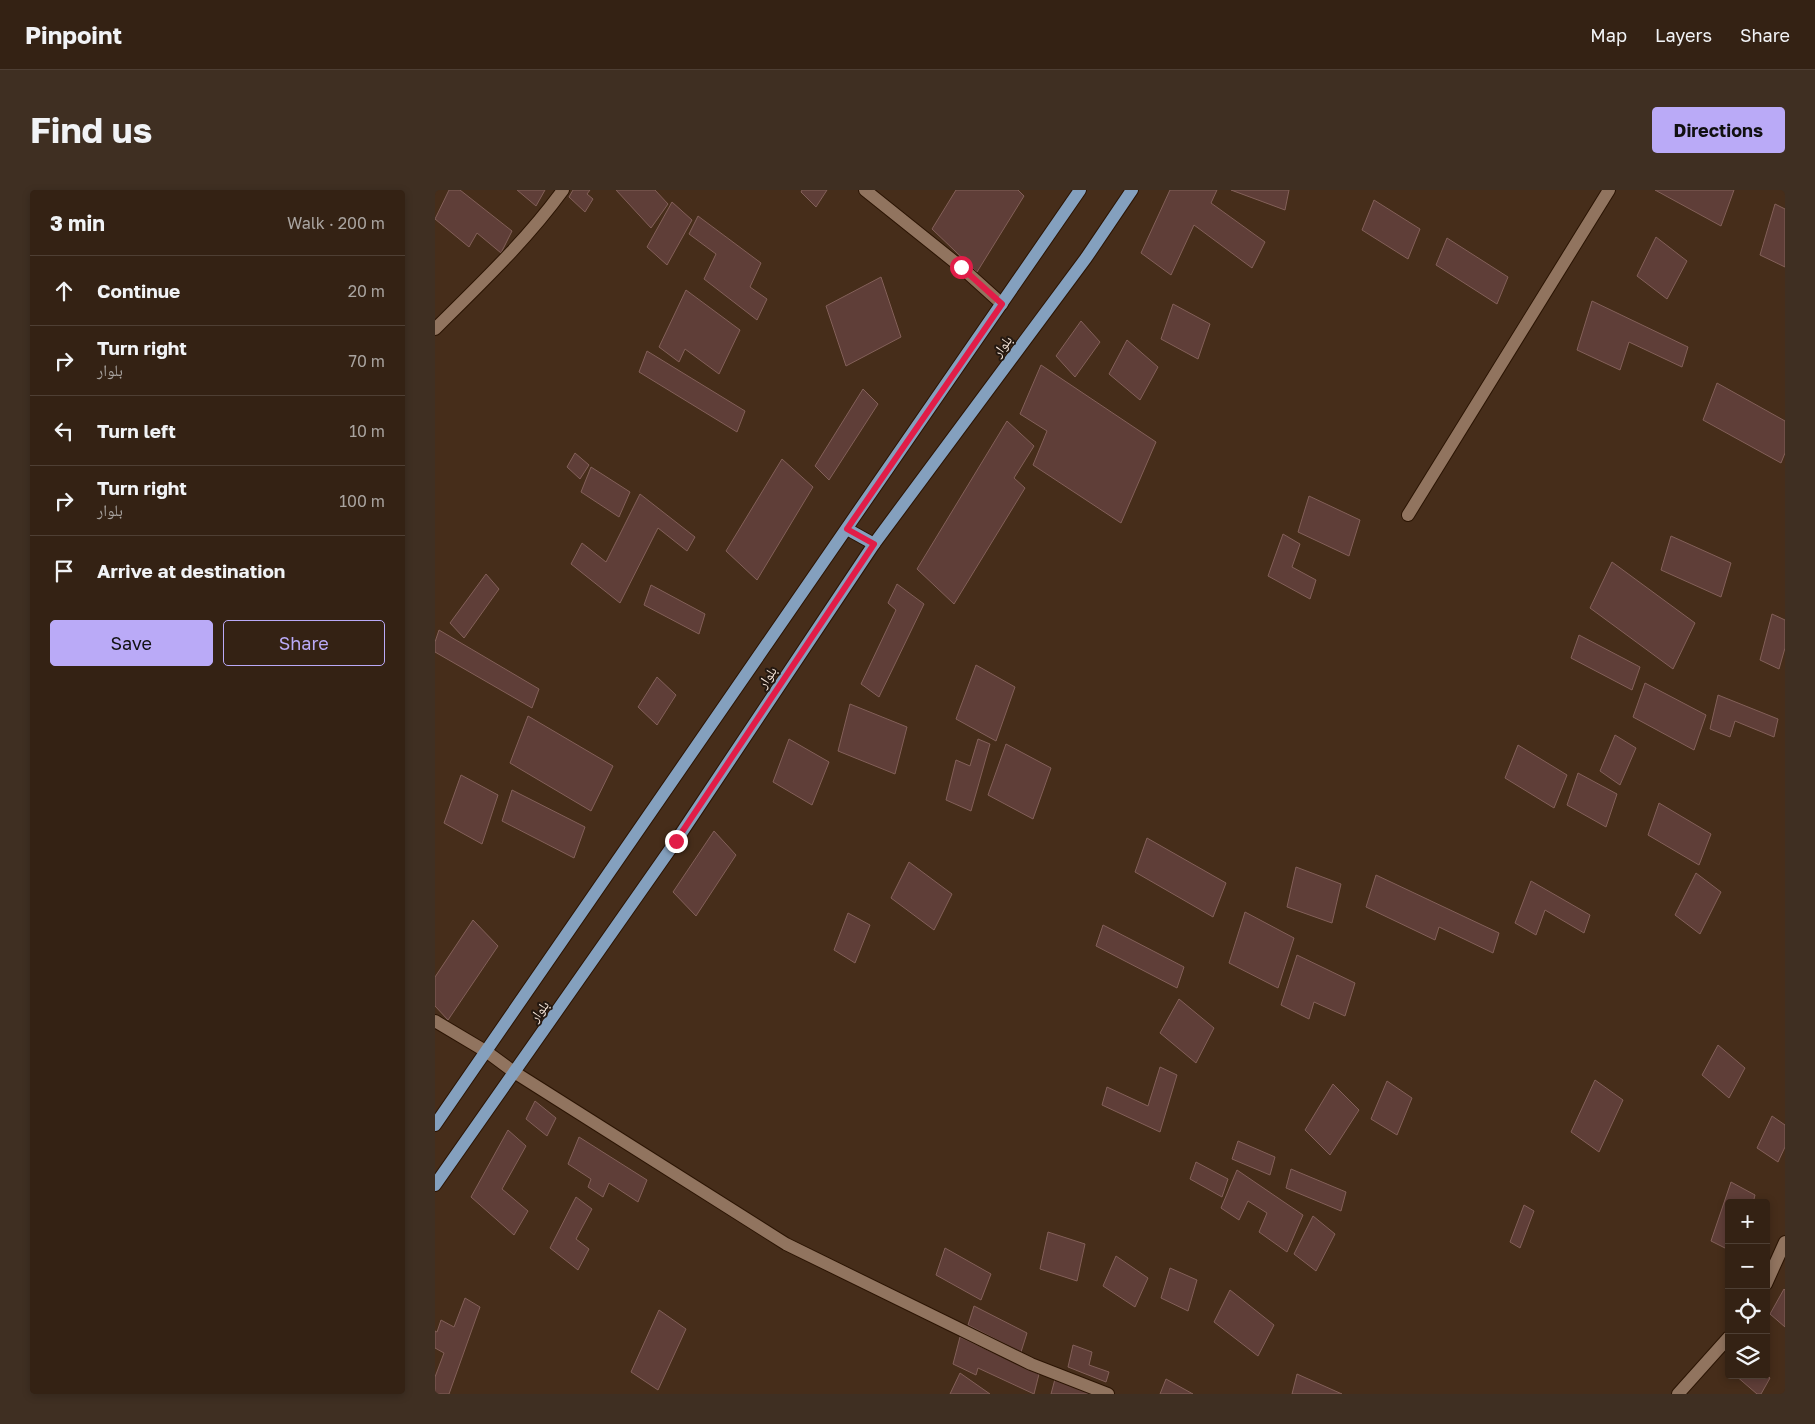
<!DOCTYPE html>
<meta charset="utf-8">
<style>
body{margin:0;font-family:"Golos Text","Noto Naskh Arabic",sans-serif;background:#3f2f22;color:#f1f3f6}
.controls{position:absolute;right:15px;bottom:15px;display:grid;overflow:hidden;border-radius:5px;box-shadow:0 2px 8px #0003}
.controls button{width:45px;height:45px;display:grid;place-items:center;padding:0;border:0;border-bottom:1px solid #4e3f34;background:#342214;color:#f1f3f6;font:25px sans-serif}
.stop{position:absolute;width:15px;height:15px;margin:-11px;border:4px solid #e11d48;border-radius:50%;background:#fff}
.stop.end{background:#e11d48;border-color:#fff;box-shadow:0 1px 5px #0008}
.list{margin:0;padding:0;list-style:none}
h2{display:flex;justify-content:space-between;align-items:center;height:65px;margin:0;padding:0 20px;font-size:21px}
h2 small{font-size:16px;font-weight:400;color:#a9a4a0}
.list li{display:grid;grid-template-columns:32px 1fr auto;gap:15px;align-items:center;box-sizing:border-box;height:70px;padding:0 20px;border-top:1px solid #4e3f34}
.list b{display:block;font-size:19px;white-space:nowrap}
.list p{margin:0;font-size:16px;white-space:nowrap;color:#a9a4a0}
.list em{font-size:16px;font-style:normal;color:#a9a4a0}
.actions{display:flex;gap:10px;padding:15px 20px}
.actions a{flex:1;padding:11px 0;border:1px solid #baaaf7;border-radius:5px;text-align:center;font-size:18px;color:#baaaf7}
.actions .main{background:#baaaf7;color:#111}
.icon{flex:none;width:28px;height:28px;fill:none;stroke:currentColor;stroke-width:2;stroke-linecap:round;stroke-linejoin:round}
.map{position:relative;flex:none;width:1350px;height:1204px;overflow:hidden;border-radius:5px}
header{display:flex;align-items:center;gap:30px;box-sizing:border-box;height:70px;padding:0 25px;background:#342214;border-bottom:1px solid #4e3f34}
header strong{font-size:24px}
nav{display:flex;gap:28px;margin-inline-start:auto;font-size:18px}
.intro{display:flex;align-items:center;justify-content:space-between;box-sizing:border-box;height:120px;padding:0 30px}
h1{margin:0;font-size:35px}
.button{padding:12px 22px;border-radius:5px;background:#baaaf7;color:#111;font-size:18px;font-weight:700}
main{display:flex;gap:30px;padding:0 30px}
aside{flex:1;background:#342214;border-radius:5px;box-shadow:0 2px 8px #0003}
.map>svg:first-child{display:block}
.building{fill:#5f3e38;stroke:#836059}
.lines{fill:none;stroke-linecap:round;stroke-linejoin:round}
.minor-casing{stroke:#2b1403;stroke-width:14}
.primary-casing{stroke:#2b1403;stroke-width:14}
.minor{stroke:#91745f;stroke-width:12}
.primary{stroke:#84a0be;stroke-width:12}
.route{stroke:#e11d48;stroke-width:6}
.labels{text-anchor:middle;stroke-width:4;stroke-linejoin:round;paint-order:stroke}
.street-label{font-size:14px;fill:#f4e4d8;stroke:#241810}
</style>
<header>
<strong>Pinpoint</strong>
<nav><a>Map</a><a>Layers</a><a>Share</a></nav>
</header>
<div class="intro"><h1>Find us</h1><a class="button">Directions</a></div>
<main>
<aside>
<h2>3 min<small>Walk · 200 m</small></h2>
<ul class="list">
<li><svg class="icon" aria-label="ahead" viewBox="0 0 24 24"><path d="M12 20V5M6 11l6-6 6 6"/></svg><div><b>Continue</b></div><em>20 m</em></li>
<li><svg class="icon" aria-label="right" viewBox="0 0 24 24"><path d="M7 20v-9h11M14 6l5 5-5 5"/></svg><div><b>Turn right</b><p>بلوار</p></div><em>70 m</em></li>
<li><svg class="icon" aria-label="left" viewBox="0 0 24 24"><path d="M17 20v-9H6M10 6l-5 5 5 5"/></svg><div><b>Turn left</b></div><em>10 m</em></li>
<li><svg class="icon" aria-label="right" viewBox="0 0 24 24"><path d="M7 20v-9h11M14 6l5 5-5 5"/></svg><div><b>Turn right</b><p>بلوار</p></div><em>100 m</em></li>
<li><svg class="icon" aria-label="arrive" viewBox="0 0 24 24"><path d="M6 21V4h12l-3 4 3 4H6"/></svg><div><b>Arrive at destination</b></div></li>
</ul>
<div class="actions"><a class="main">Save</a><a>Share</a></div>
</aside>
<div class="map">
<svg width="1350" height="1204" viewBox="0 0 1350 1204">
<rect width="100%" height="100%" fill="#462d1a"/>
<g class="building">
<polygon points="14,0 25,0 77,41 66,63 42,43 34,57 0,29"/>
<polygon points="82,0 110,0 101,16"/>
<polygon points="138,0 155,0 152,4 158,9 150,22 134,7"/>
<polygon points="181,0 220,0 233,14 216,38"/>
<polygon points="367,0 392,0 381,17 366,2"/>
<polygon points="521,0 583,0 589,6 542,82 497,39"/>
<polygon points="735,0 782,0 776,13 830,52 817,78 759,35 736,85 706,63"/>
<polygon points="796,0 854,0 850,20"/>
<polygon points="1220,0 1299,0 1286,36"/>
<polygon points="939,10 985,39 973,69 927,40"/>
<polygon points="237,12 257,30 232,75 212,57"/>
<polygon points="1340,14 1350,19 1350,77 1325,65"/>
<polygon points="263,26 326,73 315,97 332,109 322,130 269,89 281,64 254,44"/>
<polygon points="1221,47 1252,71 1232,109 1202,86"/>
<polygon points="1012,48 1073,87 1062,114 1001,75"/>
<polygon points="446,87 466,147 411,176 391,116"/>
<polygon points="251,100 305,140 284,184 250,159 244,172 224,157"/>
<polygon points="1157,111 1253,157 1247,177 1194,152 1185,180 1142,160"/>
<polygon points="738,114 775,134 763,169 726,149"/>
<polygon points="646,131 665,152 640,187 621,166"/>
<polygon points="692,150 723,177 705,210 674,184"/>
<polygon points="212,161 310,221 302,242 204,182"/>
<polygon points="606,175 721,252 686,333 598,275 612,241 585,224"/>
<polygon points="1282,193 1350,231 1350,263 1346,273 1268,230"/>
<polygon points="428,199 443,214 394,290 380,276"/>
<polygon points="572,231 599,256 579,288 590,298 519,414 482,379"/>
<polygon points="140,263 154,275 145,289 132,277"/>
<polygon points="347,269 378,297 322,390 291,361"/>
<polygon points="156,277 195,302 184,327 146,302"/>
<polygon points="205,304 260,347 252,361 223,338 185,413 136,374 147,353 171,372"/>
<polygon points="874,306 925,330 914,366 863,342"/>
<polygon points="848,344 865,354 857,377 881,390 875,409 833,386"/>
<polygon points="1236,346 1296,373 1286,407 1226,380"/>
<polygon points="1177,372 1260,433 1238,479 1155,418"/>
<polygon points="51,384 64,399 29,448 15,433"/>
<polygon points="462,394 489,414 444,507 426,494 461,420 453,413"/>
<polygon points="216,395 270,424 264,444 209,415"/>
<polygon points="1337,424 1350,430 1350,458 1344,479 1325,470"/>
<polygon points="4,440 104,499 97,518 0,462 0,452"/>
<polygon points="1144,445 1205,477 1197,500 1136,468"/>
<polygon points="541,475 580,497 561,551 521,529"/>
<polygon points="222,487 241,505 222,535 203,517"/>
<polygon points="1210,493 1271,525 1259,560 1198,527"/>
<polygon points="1283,505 1343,529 1339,547 1300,531 1295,547 1275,539"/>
<polygon points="415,514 472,537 460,584 403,561"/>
<polygon points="93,526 178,576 156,621 75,573"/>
<polygon points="1180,545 1201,558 1185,595 1165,581"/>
<polygon points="354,549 394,572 377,615 338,592"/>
<polygon points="543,549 555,554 536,621 511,610 521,570 535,576"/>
<polygon points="571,554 616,578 598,629 553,605"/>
<polygon points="1083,555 1132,585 1119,618 1070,588"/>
<polygon points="1143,583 1182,604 1171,637 1132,615"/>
<polygon points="26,585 63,605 47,654 9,633"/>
<polygon points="77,600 150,637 139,668 67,631"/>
<polygon points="1224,613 1276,644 1264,675 1213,645"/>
<polygon points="279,641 301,665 261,726 238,702"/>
<polygon points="712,648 791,693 778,727 700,682"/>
<polygon points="474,672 517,704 499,740 456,708"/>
<polygon points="861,677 906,694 897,733 852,717"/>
<polygon points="1261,683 1286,702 1265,744 1240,725"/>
<polygon points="941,685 1064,743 1058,763 1004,737 1000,750 931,717"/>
<polygon points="1096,691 1155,725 1149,743 1110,720 1101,745 1080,733"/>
<polygon points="810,722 859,748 843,798 794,773"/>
<polygon points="413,723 435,735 420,773 399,760"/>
<polygon points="38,730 63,756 13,830 0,816 0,787"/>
<polygon points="668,735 749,777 742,798 661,756"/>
<polygon points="862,765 920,793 910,826 879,812 874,829 846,815"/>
<polygon points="744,809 779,838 761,873 725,843"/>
<polygon points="1283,855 1310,878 1294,908 1267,885"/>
<polygon points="725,877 742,885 725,942 667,915 672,897 713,916"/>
<polygon points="1160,890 1188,910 1164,962 1136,942"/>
<polygon points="952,891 977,908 962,945 936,929"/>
<polygon points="898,894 924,920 895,965 870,940"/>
<polygon points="100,911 121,928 112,946 91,929"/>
<polygon points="1337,926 1350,935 1350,957 1343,972 1322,958"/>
<polygon points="73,940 91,956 67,999 93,1021 79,1045 36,1007"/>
<polygon points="144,947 212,990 203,1012 174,993 168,1007 153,997 156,989 133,974"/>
<polygon points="803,951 840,967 835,985 797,969"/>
<polygon points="761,972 793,989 787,1007 755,989"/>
<polygon points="856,979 911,1002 906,1021 851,998"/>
<polygon points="802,980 868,1025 852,1062 824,1042 832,1023 813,1011 804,1030 786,1018"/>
<polygon points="1296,992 1320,1005 1318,1013 1294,1013 1294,1060 1276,1051"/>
<polygon points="141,1007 157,1019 141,1049 154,1059 143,1080 115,1058"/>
<polygon points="1089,1015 1099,1021 1085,1058 1075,1052"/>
<polygon points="878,1026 900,1044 881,1081 859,1064"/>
<polygon points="613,1042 650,1054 642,1091 605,1079"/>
<polygon points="510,1058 556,1084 546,1110 501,1085"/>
<polygon points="681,1066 713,1088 700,1117 668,1096"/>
<polygon points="735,1078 762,1090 753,1121 726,1108"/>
<polygon points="1349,1099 1350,1100 1350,1137 1335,1124"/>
<polygon points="795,1100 839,1135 823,1166 779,1132"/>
<polygon points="30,1108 45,1117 14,1204 0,1204 0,1187 9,1163 0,1158 0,1141 2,1142 6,1130 19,1137"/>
<polygon points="539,1116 592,1143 586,1162 533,1135"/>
<polygon points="224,1120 251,1139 223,1200 196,1182"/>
<polygon points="525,1147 604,1184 599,1204 543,1178 541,1185 518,1174"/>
<polygon points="638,1155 657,1162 654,1175 674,1182 671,1192 633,1177"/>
<polygon points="525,1183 555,1204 515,1204"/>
<polygon points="862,1184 907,1204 857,1204"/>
<polygon points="1300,1185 1331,1185 1335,1188 1326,1204 1322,1204"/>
<polygon points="620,1189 656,1204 616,1204"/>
<polygon points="731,1189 758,1204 725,1204"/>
</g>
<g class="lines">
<g class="minor-casing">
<g id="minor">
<polyline points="430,0 526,77 567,114"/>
<path d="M0 139C44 95 91 51 128 0"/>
<polyline points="973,325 1174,0"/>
<polyline points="0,831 52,862 79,882 351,1054 596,1174 673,1204"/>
<polyline points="1331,1094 1350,1052"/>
<polyline points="1243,1204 1294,1147"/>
</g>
</g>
<g class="primary-casing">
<g id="primary">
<polyline points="412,339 439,354"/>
<polyline points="0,935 645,0"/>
<polyline points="0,995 241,651 439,354 651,68 697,0"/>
</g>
</g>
<use href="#minor" class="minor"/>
<use href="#primary" class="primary"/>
</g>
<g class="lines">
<polyline class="route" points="241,651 439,354 412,339 567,114 526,77"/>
</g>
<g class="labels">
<g class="street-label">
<text transform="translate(567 156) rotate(-53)" y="5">بلوار</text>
<text transform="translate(332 487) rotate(-56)" y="5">بلوار</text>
<text transform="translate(104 821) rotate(-54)" y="5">بلوار</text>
</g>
</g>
</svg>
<div class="controls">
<button>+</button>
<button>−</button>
<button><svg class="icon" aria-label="locate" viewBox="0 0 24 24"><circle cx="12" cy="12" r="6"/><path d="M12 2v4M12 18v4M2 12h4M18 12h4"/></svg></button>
<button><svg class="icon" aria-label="layers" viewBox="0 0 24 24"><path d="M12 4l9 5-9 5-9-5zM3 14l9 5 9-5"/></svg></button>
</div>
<div class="stop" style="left:526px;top:77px"></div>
<div class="stop end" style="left:241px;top:651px"></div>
</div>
</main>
